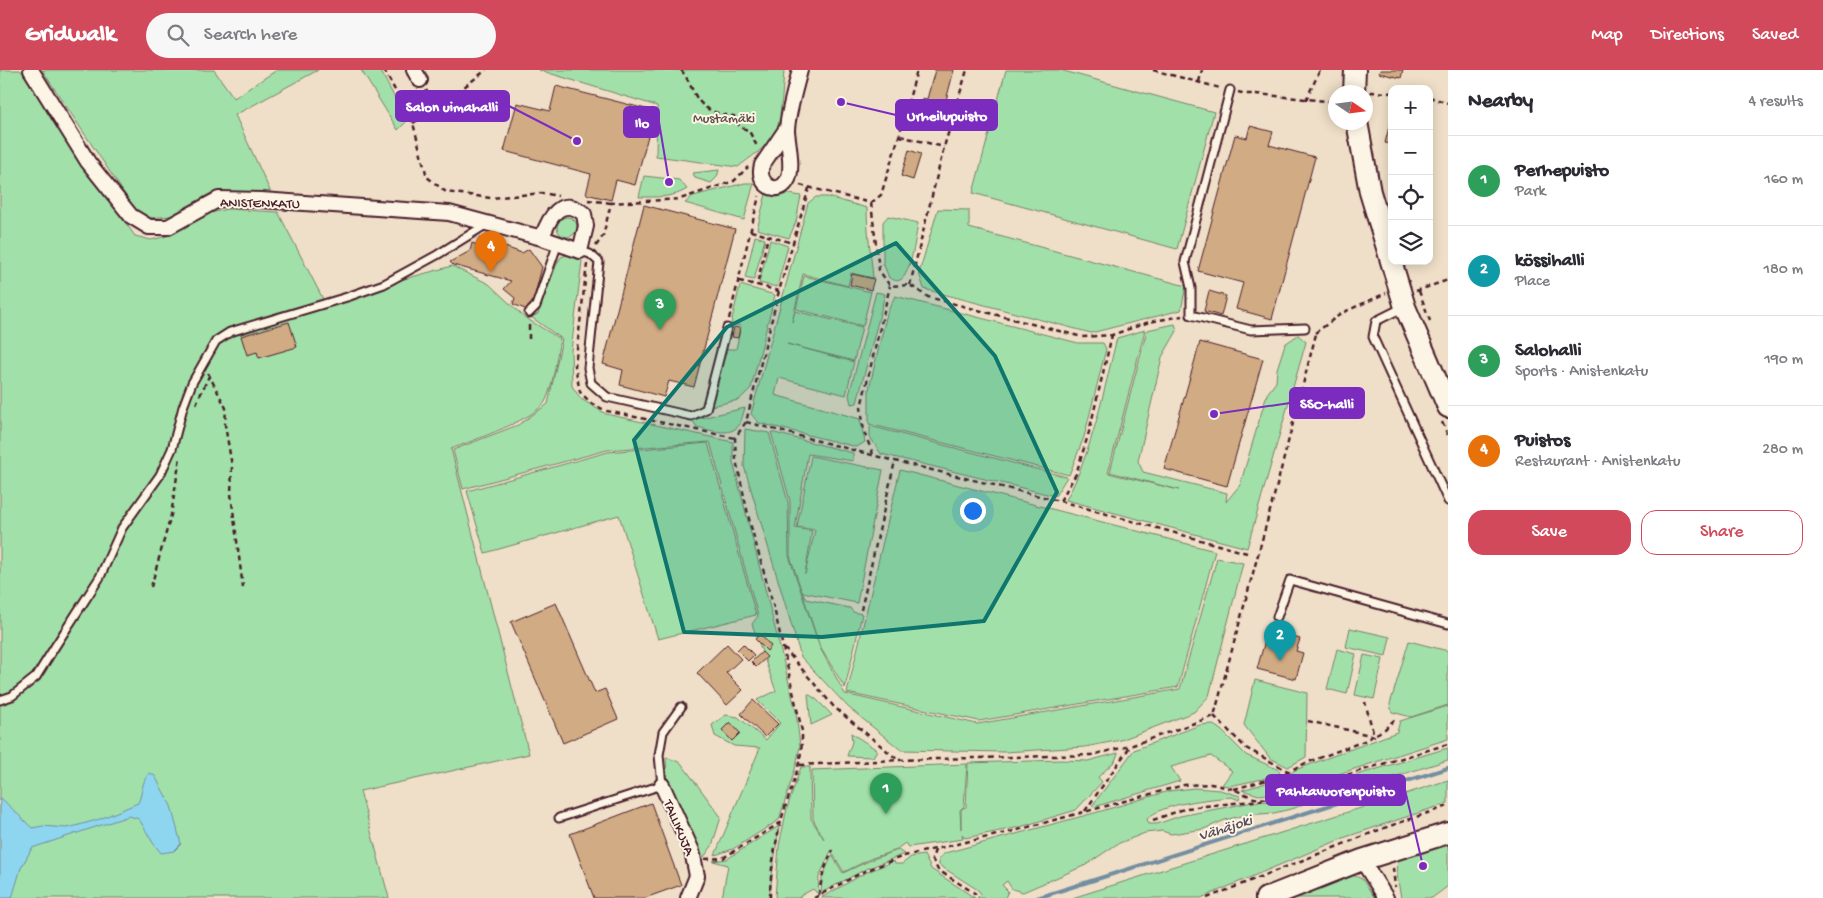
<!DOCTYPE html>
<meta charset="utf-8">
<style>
body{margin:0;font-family:"Gochi Hand",sans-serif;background:#f7f7f7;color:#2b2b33}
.controls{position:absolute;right:15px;top:15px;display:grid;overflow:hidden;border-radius:10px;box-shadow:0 2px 12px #0003}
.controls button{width:45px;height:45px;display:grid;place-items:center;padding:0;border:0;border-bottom:1px solid #e1e1e2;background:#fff;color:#2b2b33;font:25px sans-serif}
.compass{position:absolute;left:1328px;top:15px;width:45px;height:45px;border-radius:50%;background:#fff;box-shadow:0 2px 12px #0003;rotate:103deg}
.you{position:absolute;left:972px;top:440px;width:18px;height:18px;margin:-12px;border:4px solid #fff;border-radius:50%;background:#1a73e8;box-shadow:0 0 0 8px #1a73e833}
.badge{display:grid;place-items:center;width:32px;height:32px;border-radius:50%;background:#d1495b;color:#fff;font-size:16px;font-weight:700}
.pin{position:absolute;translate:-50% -41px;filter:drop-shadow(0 1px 2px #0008)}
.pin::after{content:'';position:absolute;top:26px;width:18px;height:15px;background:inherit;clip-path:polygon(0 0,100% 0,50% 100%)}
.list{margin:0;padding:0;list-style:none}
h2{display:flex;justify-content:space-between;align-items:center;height:65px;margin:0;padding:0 20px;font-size:21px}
h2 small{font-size:16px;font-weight:400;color:#7c7c81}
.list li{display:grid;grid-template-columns:32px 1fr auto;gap:15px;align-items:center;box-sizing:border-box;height:90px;padding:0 20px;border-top:1px solid #e1e1e2}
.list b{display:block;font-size:19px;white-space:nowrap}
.list p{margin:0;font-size:16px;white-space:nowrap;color:#7c7c81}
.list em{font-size:16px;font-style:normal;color:#7c7c81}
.actions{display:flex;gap:10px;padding:15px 20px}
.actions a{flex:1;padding:11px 0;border:1px solid #d1495b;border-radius:15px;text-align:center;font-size:18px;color:#d1495b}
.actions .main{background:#d1495b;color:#fff}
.icon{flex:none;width:28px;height:28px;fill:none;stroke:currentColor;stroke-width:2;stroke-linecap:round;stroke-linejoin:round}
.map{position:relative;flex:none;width:1448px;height:828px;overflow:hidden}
header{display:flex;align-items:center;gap:30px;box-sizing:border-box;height:70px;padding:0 25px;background:#d1495b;color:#fff}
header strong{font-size:24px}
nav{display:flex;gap:28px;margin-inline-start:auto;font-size:18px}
.search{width:350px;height:45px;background:#f7f7f7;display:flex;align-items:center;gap:12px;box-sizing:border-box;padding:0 18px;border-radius:28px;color:#7c7c81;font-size:19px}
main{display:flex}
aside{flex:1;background:#fff}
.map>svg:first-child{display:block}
.green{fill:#a1e1a9;stroke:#76806a}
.water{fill:#8ed6f0;stroke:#738da1}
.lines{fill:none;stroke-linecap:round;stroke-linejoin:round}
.stream{stroke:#738da1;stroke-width:4}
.building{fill:#d1ab83;stroke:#4a1f2b}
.lane-casing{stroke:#4a1f2b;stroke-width:11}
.street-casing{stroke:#4a1f2b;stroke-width:18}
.secondary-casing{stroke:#4a1f2b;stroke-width:24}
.path{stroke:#4a1f2b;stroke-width:2.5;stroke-dasharray:5 4;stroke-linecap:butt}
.lane{stroke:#fcf5e5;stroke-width:7}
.street{stroke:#fcf5e5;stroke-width:14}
.secondary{stroke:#fcf5e5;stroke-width:20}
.marked{fill:#0f766e;fill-opacity:0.2;stroke:#0f766e;stroke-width:4;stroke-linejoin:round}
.labels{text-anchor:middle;stroke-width:4;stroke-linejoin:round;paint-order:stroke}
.park-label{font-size:14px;fill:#60504a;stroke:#fcf5e5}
.street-label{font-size:14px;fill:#4a1f2b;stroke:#fcf5e5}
.water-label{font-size:15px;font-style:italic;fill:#5b4d5c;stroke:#fcf5e5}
.leader{fill:none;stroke:#7b2cbf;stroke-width:2}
.callout-dot{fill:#7b2cbf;stroke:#fcf5e5;stroke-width:2}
.callout{fill:#7b2cbf;stroke:#7b2cbf;stroke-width:2}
.callout-label{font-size:15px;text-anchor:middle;font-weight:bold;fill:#fff}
</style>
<header>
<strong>Gridwalk</strong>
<div class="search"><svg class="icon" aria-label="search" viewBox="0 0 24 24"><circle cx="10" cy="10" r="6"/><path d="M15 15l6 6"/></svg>Search here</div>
<nav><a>Map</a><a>Directions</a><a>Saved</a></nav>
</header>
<main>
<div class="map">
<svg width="1448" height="828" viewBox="0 0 1448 828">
<rect width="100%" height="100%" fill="#efdfc8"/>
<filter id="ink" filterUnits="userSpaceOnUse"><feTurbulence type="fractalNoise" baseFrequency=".02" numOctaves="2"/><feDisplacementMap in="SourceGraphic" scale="10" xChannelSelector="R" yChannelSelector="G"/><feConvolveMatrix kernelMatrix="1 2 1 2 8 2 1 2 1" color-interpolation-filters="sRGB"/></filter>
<g filter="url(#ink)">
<g class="green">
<path d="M0 0H20L22 2 73 80 135 166 151 170 167 166 206 144 227 139 278 142 324 231 452 196 489 214 524 247 560 269C556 289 554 312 546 330 539 348 471 371 451 379L529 684 360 721 389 828H0Z"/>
<polygon points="42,0 214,0 234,28 277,0 318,0 235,45 272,125 211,123 170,146 149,148 134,138"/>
<polygon points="361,0 380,0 407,51 398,60"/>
<path d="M539 0H784C783 14 781 51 776 62 768 77 750 87 738 97L656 86 657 36Z"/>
<polygon points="1006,0 1060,0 1214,42 1177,179 973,123"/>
<polygon points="719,100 717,107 711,113 695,108 693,103"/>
<path d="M644 106 679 110 687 119C674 128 655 127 639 127Z"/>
<polygon points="745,113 754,113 744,150 685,133 693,126"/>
<polygon points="767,120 801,126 796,152 789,168 757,159"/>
<path d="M816 127H828L867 138C867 161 871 184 873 208L851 203 848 216 803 204 792 252 795 241 862 257 854 291 787 274 854 292 846 325 779 308 775 325 860 349 865 372 857 377 759 353 751 344 808 133Z"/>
<polygon points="938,139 969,140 969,158 1186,216 1181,240 1091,263 924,219 919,203"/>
<path d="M888 146 918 153C916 165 911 205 900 210 896 212 892 209 889 208L883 193V152Z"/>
<circle cx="567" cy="157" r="10"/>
<polygon points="755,166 765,169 754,210 745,208"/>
<polygon points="770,170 788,176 777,217 759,213"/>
<polygon points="573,183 582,191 571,281 572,316 581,329 606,344 733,372 733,392 796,641 800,676 796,696 779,750 733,779 715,785 760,678 734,676 715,666 712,655 726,645 738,647 766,670 780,653 757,630 776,621 752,554 758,546 710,372 607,380 463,419 453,380 518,355 548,334 562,269 531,247 538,244 556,196 561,187"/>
<polygon points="804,206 871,222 863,256 796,239"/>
<polygon points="740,215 775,225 751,318 739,330 711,336 725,279 736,279 741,256 731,254"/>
<polygon points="876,222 885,224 857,333 851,334 849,325"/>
<polygon points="895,226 1078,273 1103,273 1106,279 1084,367 1069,405 869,354 869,319 887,243"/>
<path d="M1175 254 1177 261 1162 287 1138 391 1143 402 1227 423 1226 432 1240 415 1267 324 1276 312 1277 299 1285 274 1298 265 1306 272 1247 478 1066 430C1093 380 1103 323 1117 268L1145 260 1108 403 1179 420 1110 402 1147 260Z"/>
<path d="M745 338C743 343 742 349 740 354 731 368 710 360 697 357L692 350Z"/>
<polygon points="870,356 1067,407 1055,426 881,384 870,367"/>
<polygon points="745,359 769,363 788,432 789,486 820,578 845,624 977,654 1180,619 1217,488 1243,493 1209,626 1194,642 1121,670 1085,677 1005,682 901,680 848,637 801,587 744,396"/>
<polygon points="771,362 853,383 853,391 808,384 795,458 812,461 805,504 815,460 797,457 811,386 883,400 857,533 802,522 806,529 850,538 853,542 862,544 845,618 820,577 790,486 790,431"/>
<polygon points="708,373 756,545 658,569 619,445 485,483 467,421 608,382"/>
<polygon points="900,400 1215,481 1178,617 979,651 847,623"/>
<polygon points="1350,558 1390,567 1386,586 1346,577"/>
<polygon points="1409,571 1448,581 1448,635 1411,647 1392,642 1390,634"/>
<polygon points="1337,579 1356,584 1347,624 1327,619"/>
<polygon points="1364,585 1383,589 1374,629 1355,625"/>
<polygon points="1255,610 1307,623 1306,687 1288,697 1270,688 1244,655"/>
<polygon points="808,624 816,629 832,645 811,655"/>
<polygon points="1448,636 1448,669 1279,723 1259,725 1242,720 1284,708 1295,700 1397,662 1400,651"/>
<polygon points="1212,654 1221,660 1246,685 1279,700 1280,703 1272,707 1229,716 1222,715 1232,701 1211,686 1171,697 1180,711 1094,737 1092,736 1134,680 1200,655"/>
<polygon points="851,663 877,680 873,687 847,686 852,672"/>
<path d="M1448 678V690L1400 705 1317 727 1295 738 1274 743 1245 745 1225 750 1204 759 1171 764 1162 761 1145 763 1117 774 1086 795 1023 822 1012 819 1007 811 1002 815 1008 821 1005 828H977L981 824 978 820 939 795V788L945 783 1098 742 1169 721 1194 718 1220 720 1240 726 1239 730 1232 727C1210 729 1162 733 1147 749L1149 754H1157L1180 746 1253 732 1269 731Z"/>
<polygon points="1118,683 1115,691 1098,707 1102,712 1076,740 1020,757 965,768 962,764 963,769 909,777 905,773 894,781 872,788 844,802 831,781 819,807 818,824 813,819 800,826 800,828 775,828 779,776 787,738 801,697 810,697 811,749 824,769 813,749 812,700 967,694 964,736 960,740 961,759 961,739 966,737 968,693 1061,690 1088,691"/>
<polygon points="666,687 681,693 721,747 712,776 704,787 697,778 667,713"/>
<polygon points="1448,710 1448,733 1346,767 1201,828 1072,828 1396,727"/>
<polygon points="779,756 769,828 722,828 728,795 713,791 727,789"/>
<polygon points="1448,771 1448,816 1432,828 1401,828 1397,805 1398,788"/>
<polygon points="898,780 904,784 864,800 821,823 822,808 832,785 843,803 873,789"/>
<polygon points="924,785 931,799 975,828 821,828 865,803 894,791 895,794 902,794 911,787"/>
<polygon points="1346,802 1362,809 1375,828 1286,828"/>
</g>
<path class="water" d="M149 703 155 706 171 736 181 774 174 781 161 783 153 773 139 749 129 746 32 778 21 798 12 828H0V727L32 758 43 756 65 758 72 757 100 749 138 733C143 722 141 713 149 703Z"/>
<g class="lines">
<polyline class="stream" points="1037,828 1448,698"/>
</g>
<g class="building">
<polygon points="935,0 954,0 945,34 933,31 927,53 916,50 922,28 927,29"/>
<polygon points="1380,0 1403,0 1401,8 1379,3"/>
<polygon points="556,16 650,40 645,60 649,62 635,115 616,110 611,130 586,124 591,104 504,81 517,33 550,41"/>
<polygon points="1392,45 1392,74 1385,73"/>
<polygon points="1250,56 1273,62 1269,75 1315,87 1272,249 1236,239 1243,213 1198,201 1235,65 1247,68"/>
<polygon points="909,80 921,84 913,110 901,106"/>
<polygon points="644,135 735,159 694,317 669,311 664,327 620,315 623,300 603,294"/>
<polygon points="479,168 522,183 529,179 542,197 532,236 525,239 513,234 515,228 504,219 511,211 453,195 450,192 470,181 472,173 477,175"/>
<polygon points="852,204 874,209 871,220 850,215"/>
<polygon points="1209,221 1226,226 1221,246 1204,241"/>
<polygon points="289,252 297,277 259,288 257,282 247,285 241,266"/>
<polygon points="734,257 740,258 738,268 732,267"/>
<polygon points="1200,272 1263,289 1227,416 1164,399"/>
<polygon points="556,533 595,623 605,619 618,649 563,673 511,552"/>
<polygon points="1268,560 1300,569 1296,581 1303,583 1296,609 1257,599"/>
<polygon points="760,564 771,576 767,581 755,569"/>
<polygon points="727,574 741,589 726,603 743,620 727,635 697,603"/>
<polygon points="743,574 754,585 748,591 737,580"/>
<polygon points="762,582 767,587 756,597 751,592"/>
<polygon points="753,630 778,654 765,667 741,644"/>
<polygon points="730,652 740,663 732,671 722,660"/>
<polygon points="651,733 681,815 645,828 594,828 570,764"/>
</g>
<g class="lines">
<g class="lane-casing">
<g id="lane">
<polyline points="1230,20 1185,192 1191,218 1191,245 1251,260 1305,258"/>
<polyline points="580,181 590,184 599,192 588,298 591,313 607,327 691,346 706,339 727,258"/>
<polyline points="1402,238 1376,251 1373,267 1448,431"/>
<polyline points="529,243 536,236 558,173"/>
<polyline points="1277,547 1290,510 1448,554"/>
<polyline points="0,630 12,626 36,607 56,575 100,507 122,458 160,405 172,379 183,337 192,313 216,271 230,262 347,227 384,214 437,185 487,154"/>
<polyline points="559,748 662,715 659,685 663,662 681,637"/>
</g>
</g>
<g class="street-casing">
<g id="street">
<path d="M31 0 88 92 131 146 149 157H168L219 129 261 130 449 143 542 168 580 181 586 156 584 144C561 125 549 147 542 168"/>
<polyline points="414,0 420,10"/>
<path d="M787 58 762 95C756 114 777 127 787 111 794 101 788 73 787 61 787 46 796 16 800 0"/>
<polyline points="662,715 692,781 697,806 688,828"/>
<polyline points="1362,790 1386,828"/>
</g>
</g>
<g class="secondary-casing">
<g id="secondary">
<polyline points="1354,22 1355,0"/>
<polyline points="1357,52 1370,122 1405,237 1448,337"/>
<polyline points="1266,828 1362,790 1448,763"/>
</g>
</g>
<g class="path">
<polyline points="384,0 413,53 427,107 446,122 491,128 542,123 558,126"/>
<path d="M681 0C689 9 692 22 699 31 708 42 722 45 734 46L739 56 749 61 758 78"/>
<polyline points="1153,0 1220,18"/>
<polyline points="1199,12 1202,0"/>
<polyline points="426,20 437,38"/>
<polyline points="1238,22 1246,24 1256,24 1336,32"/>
<polyline points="1370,22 1392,23"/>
<polyline points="1429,27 1448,33"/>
<polyline points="1306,30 1320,0"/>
<polyline points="413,53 437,38 486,0"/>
<polyline points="900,66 944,77"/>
<polyline points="800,115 871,133"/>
<polyline points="588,130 611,133"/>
<polyline points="871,133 879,200 890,216 910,215 928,227 1082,267 1112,265 1149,252 1182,246"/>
<polyline points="871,133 881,125 899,66 917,0"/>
<polyline points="751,161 768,166"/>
<polyline points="596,176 603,166 611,133 680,129 734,111 748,97"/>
<polyline points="587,194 575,296 580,322 592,334 607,341 735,368"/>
<polyline points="739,211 757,215"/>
<polyline points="910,215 944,77 967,0"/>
<polyline points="779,221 757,215 768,166 793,173"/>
<polyline points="1416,221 1448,210"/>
<polyline points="1419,221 1430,251"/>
<polyline points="729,249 759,126"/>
<polyline points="1315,263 1342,243 1386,223"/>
<polyline points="529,269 529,252"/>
<polyline points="208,303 226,338 225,355 232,396 231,424 243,518"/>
<polyline points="196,334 209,306"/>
<polyline points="746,352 895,391 1060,431 1247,483"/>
<polyline points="1442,352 1448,366"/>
<polyline points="873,384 864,362 861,337 890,216"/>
<polyline points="1060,431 1076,404 1089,362 1112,265"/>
<polyline points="151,517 171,445 180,387"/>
<polyline points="861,540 895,391"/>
<polyline points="784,578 834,637 897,689"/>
<polyline points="1214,646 1246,678 1288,701"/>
<polyline points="1308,651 1374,666 1365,632"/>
<polyline points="800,695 898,690 1091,685 1130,676 1214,646 1277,415 1316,264"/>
<polyline points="1234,719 1274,708 1306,693 1364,671 1385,659 1396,648"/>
<polyline points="1085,741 1129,678"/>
<polyline points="1153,750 1187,738 1262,730"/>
<polyline points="935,780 932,789 938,800 976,824"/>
<polyline points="705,789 723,788 780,753"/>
<polyline points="1393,798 1395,817"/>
<path d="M819 825C821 809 825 795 833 780"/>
<path d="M770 828C770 803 775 775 781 751 790 718 803 697 802 661L774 538 750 453 736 390 735 368 746 352 779 221 809 118"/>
<polyline points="814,828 865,801 904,786 1010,762 1184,715 1211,714 1233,719 1254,728 1268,729 1448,674"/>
<polyline points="1207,828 1384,758 1448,736"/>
</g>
<use href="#lane" class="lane"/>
<use href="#street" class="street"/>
<use href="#secondary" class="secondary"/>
</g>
</g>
<path class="marked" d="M896 173 995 286 1057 422 984 551 822 567 684 562 634 370 727 257Z"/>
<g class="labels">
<g class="park-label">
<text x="724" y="52">Mustamäki</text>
</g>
<g class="street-label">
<text transform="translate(260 132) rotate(1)" y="5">ANISTENKATU</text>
<text transform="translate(680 757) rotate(67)" y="5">TALLIKUJA</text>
</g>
<g class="water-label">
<text transform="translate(1225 757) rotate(-18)" y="5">Vähäjoki</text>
</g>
</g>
<path class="leader" d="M577 71L509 36M841 32L896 45M669 112L659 52M1214 344L1290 333M1423 796L1405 720"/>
<g class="callout-dot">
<circle cx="577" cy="71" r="5"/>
<circle cx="841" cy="32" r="5"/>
<circle cx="669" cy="112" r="5"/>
<circle cx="1214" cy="344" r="5"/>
<circle cx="1423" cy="796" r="5"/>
</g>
<g class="callout">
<rect x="396" y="21" width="113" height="30" rx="5"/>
<rect x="896" y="30" width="101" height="30" rx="5"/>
<rect x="624" y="37" width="35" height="30" rx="5"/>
<rect x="1290" y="318" width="74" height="30" rx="5"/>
<rect x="1266" y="705" width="139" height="30" rx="5"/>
</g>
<g class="callout-label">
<text x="452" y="41">Salon uimahalli</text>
<text x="947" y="50">Urheilupuisto</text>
<text x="642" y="57">Ilo</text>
<text x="1327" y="338">SSO-halli</text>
<text x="1336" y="725">Pahkavuorenpuisto</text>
</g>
</svg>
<div class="controls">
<button>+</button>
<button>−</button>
<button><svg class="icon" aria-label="locate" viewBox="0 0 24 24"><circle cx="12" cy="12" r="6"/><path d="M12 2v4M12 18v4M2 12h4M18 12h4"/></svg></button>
<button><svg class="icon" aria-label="layers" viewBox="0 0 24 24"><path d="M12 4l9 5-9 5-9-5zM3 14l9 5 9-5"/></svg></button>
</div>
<svg class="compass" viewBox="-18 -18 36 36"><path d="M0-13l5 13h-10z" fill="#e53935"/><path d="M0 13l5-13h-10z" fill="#7c7c81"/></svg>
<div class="you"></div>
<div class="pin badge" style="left:886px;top:744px;background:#2e9e5b">1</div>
<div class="pin badge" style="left:1280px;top:591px;background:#0f9aa8">2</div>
<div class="pin badge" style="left:660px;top:260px;background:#2e9e5b">3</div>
<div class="pin badge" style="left:491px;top:202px;background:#e8710a">4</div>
</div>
<aside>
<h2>Nearby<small>4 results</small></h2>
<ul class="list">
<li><span class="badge" style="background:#2e9e5b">1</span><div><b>Perhepuisto</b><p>Park</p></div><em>160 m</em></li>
<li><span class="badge" style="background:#0f9aa8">2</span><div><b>kössihalli</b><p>Place</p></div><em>180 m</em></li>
<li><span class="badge" style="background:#2e9e5b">3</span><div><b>Salohalli</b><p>Sports · Anistenkatu</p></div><em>190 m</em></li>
<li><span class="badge" style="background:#e8710a">4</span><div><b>Puistos</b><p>Restaurant · Anistenkatu</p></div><em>280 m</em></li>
</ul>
<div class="actions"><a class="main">Save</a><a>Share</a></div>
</aside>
</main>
